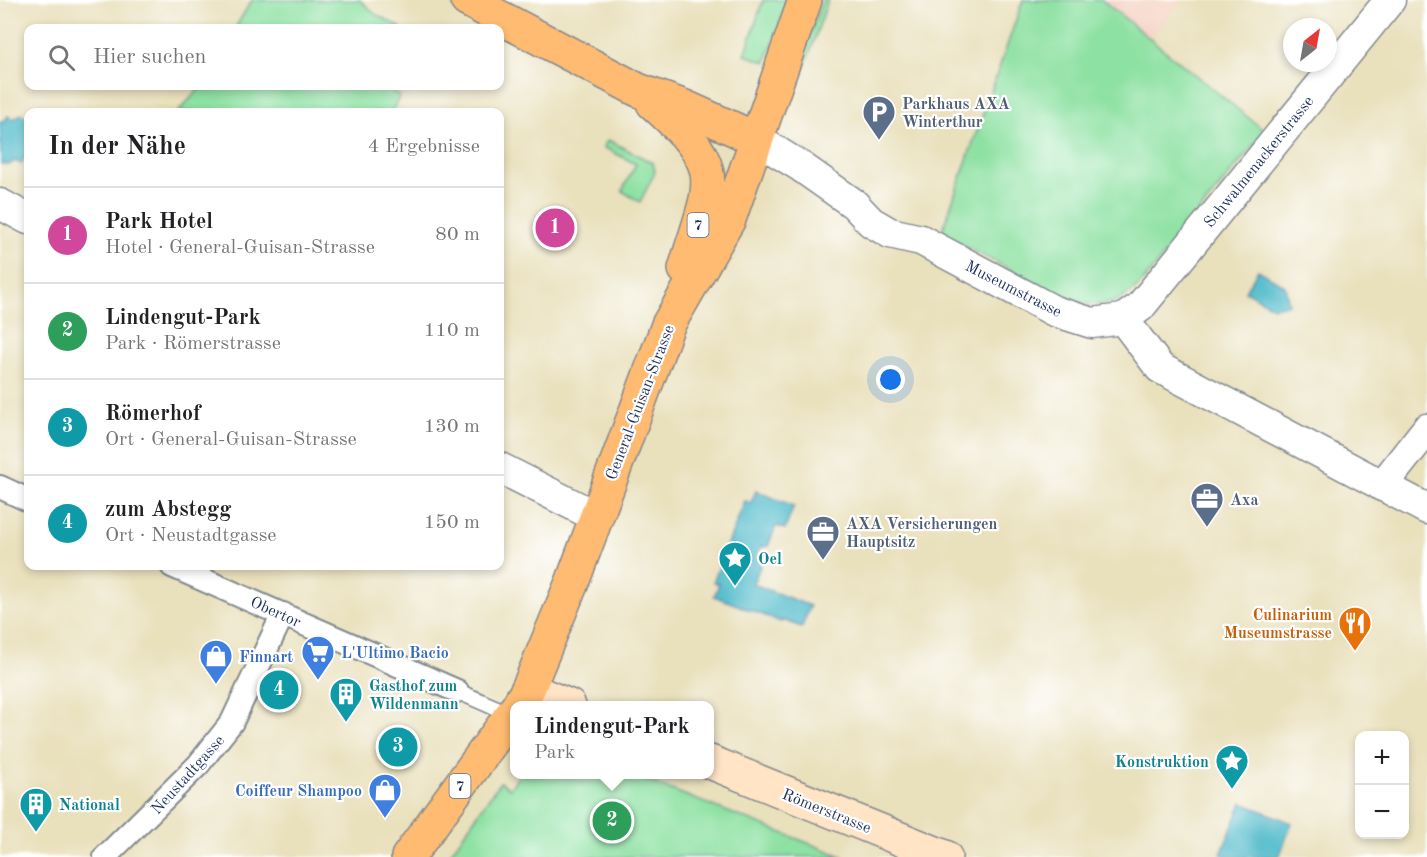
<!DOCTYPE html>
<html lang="de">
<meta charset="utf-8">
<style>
body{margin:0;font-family:"Old Standard TT",serif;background:#f6f6f6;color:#202124}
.controls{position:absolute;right:18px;bottom:18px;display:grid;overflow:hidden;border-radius:12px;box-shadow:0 3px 9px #0003}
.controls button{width:54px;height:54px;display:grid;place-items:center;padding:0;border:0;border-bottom:2px solid #e0e0e0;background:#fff;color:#202124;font:30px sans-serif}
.compass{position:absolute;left:1283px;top:18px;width:54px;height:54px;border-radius:50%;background:#fff;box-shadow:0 3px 9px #0003;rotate:31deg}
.you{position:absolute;left:891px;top:380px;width:21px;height:21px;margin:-15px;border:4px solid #fff;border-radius:50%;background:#1a73e8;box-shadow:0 0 0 9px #1a73e833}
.badge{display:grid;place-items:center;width:39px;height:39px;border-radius:50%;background:#1a73e8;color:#fff;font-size:20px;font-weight:700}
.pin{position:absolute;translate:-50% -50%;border:3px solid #fff;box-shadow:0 2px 6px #0006}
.popup{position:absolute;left:510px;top:701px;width:204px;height:78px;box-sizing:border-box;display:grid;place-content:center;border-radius:12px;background:#fff;filter:drop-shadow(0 2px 4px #0005);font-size:20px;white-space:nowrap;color:#757577}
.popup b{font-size:22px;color:#202124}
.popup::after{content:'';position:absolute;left:50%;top:100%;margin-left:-12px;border:12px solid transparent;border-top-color:#fff}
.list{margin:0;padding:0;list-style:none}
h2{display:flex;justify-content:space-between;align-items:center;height:78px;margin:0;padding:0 24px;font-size:26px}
h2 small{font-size:20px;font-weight:400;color:#757577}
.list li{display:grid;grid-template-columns:39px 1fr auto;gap:18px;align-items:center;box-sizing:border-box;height:96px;padding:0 24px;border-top:2px solid #e0e0e0}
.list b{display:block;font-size:22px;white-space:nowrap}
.list p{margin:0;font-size:20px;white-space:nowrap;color:#757577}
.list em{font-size:20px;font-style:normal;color:#757577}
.icon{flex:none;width:33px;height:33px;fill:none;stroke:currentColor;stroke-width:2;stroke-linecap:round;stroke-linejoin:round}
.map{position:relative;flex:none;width:1427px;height:857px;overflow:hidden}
.search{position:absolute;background:#fff;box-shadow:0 3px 9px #0003;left:24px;top:24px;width:480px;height:66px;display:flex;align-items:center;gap:15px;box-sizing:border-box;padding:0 21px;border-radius:12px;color:#757577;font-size:22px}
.panel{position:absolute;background:#fff;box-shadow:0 3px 9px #0003;left:24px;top:108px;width:480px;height:462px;border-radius:12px}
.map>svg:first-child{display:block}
.built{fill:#f5d2c2}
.green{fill:#8de1a2;stroke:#548880;stroke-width:1.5}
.water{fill:#4eb9c9;stroke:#347494;stroke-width:1.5}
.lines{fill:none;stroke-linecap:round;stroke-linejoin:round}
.service-casing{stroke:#82888d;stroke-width:18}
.pedestrian-casing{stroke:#82888d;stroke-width:26}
.minor-casing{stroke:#82888d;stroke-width:33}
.secondary-casing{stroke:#82888d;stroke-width:36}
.primary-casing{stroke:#82888d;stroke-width:36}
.service{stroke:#fff;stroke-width:15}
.pedestrian{stroke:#fff;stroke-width:22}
.minor{stroke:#fff;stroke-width:30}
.secondary{stroke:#ffe4c6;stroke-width:33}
.primary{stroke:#ffbb71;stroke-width:33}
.labels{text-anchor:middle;stroke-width:4.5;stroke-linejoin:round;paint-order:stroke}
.shield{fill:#fff;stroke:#5f6d8e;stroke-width:1.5}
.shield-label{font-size:15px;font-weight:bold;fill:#1b2f5e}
.service-label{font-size:16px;font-weight:bold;fill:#4e5e75;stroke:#fff;text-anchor:start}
.street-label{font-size:16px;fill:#1b2f5e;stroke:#fff}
.culture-label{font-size:16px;font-weight:bold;fill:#0d838f;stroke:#fff;text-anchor:start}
.food-label{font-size:16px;font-weight:bold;fill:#c56008;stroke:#fff;text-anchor:end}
.shop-label{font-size:16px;font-weight:bold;fill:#366cbe;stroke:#fff;text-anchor:start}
</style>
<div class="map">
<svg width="1427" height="857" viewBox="0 0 1427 857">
<rect width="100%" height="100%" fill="#fff"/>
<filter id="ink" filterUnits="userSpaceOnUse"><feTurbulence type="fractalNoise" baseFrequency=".0167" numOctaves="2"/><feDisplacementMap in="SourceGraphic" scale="12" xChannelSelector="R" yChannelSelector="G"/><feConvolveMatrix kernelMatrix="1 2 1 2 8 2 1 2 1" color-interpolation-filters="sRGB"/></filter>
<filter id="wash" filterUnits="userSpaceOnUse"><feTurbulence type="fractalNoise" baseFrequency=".008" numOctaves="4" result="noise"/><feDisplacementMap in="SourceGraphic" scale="24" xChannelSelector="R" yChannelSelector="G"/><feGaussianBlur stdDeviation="1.35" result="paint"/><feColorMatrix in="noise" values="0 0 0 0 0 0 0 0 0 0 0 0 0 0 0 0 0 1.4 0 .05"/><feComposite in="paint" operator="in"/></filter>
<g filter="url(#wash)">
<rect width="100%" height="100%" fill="#e9e0bc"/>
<polygon class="built" points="1102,0 1182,0 1150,40"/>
<g class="green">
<polygon points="252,0 360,0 375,14 402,28 235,28"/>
<polygon points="763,0 787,0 766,62 745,55"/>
<polygon points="822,0 828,0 801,78 796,76"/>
<path d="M1023 0H1102L1265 131 1139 286C1117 306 1097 309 1069 300L941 234Z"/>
<polygon points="202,86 396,86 393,92 400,96 391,112 178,112"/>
<polygon points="608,140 653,163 655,172 640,202 622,191 636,164 603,147"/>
<polygon points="520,774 633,775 844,857 448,857 500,782 510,788"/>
</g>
<g class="water">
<polygon points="21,114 28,116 28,158 24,158 21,164 15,161 9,165 1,164 0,121 4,122 8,116 13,119"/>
<polygon points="1258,270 1285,286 1289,304 1273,307 1245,291"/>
<polygon points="756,491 794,506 785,529 776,526 768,546 761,547 756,558 761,564 753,584 810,606 802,627 782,620 781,622 714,596 719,584 713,582 745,501 751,503"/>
<polygon points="1242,803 1292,823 1279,857 1228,857 1221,854"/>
</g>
</g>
<g filter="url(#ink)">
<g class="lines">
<g class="service-casing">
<polyline id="service" points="457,691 512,715"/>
</g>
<g class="pedestrian-casing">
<g id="pedestrian">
<polyline points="0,487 28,500"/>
<polyline points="172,566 457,691"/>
<polyline points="105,857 198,765 232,722 283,614"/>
</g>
</g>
<g class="minor-casing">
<g id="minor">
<polyline points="756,139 800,166 854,204 871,222 890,233 921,240 1054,311 1092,323 1123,319 1140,307 1390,0"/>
<polyline points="0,204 28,219"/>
<polyline points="1123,319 1160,368 1427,509"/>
<polyline points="500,468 597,517"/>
<polyline points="1382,486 1427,429"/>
</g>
</g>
<g class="secondary-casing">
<g id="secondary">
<polyline points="528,689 569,706"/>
<polyline points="710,762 945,857"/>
</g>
</g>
<g class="primary-casing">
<g id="primary">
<polyline points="467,0 638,90 685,107 756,139"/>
<path d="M653 103C729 171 712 179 685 269"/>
<polyline points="518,706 528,689 573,580 668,325 729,219 805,0"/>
<polyline points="408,857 514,711"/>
</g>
</g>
<use href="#service" class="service"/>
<use href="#pedestrian" class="pedestrian"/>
<use href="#minor" class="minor"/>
<use href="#secondary" class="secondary"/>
<use href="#primary" class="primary"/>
</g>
</g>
<defs>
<g id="parking-pin" transform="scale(1.725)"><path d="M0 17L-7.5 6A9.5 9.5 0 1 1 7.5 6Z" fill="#5c6f8a" stroke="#fff"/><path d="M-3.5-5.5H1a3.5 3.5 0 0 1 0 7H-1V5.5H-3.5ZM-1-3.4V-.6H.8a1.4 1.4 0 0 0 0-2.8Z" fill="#fff"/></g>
<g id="office-pin" transform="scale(1.725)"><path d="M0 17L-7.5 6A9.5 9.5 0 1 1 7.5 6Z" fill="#5c6f8a" stroke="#fff"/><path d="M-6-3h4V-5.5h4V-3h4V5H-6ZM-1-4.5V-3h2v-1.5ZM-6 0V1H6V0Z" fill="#fff"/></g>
<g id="sight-pin" transform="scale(1.725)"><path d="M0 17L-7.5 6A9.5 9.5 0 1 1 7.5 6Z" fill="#0f9aa8" stroke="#fff"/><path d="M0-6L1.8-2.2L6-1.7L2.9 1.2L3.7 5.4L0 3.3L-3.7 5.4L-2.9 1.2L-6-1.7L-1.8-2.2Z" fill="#fff"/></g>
<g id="restaurant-pin" transform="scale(1.725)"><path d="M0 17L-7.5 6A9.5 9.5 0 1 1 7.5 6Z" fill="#e8710a" stroke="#fff"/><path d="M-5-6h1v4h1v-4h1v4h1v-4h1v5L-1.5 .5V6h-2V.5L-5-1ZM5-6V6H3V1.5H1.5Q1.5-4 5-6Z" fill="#fff"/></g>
<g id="supermarket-pin" transform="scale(1.725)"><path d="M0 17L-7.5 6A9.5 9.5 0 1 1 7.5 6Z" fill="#3f7fe0" stroke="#fff"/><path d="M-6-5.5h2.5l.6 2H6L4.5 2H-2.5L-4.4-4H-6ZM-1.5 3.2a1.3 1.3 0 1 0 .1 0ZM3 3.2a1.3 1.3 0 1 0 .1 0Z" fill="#fff"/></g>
<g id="shop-pin" transform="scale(1.725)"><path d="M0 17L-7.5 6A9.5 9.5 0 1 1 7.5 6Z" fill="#3f7fe0" stroke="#fff"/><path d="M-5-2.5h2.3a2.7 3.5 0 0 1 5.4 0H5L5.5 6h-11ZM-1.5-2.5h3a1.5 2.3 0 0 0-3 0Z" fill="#fff"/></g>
<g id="building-pin" transform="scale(1.725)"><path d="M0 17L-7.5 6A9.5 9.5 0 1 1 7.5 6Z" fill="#0f9aa8" stroke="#fff"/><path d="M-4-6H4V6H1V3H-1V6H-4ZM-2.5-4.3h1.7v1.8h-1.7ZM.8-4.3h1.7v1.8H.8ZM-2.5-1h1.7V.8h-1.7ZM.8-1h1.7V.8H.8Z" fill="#fff"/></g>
</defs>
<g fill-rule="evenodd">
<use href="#parking-pin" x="879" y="112"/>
<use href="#office-pin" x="1207" y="499"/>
<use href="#office-pin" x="823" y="532"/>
<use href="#sight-pin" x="735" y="558"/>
<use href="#restaurant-pin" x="1355" y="623"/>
<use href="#supermarket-pin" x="318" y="652"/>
<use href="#shop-pin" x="216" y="656"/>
<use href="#building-pin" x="346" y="694"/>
<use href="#sight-pin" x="1232" y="761"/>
<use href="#shop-pin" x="385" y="790"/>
<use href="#building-pin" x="36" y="804"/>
</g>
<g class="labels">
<g class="shield">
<rect x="687.5" y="213" width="21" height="24" rx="4.5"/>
<rect x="449.5" y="774" width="21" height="24" rx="4.5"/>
</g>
<g class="shield-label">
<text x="698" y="230">7</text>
<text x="460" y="791">7</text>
</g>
<g class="service-label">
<text x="902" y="109">Parkhaus AXA<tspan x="902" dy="18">Winterthur</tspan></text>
<text x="1230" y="505">Axa</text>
<text x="846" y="529">AXA Versicherungen<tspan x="846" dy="18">Hauptsitz</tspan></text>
</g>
<g class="street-label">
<text transform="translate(1258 161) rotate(-51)" y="6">Schwalmenackerstrasse</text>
<text transform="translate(1014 288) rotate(27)" y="6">Museumstrasse</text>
<text transform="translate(639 402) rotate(-69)" y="6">General-Guisan-Strasse</text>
<text transform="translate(276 611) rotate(24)" y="6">Obertor</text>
<text transform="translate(187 774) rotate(-48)" y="6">Neustadtgasse</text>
<text transform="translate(827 810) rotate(22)" y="6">Römerstrasse</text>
</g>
<g class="culture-label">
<text x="758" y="564">Oel</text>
<text x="369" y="691">Gasthof zum<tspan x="369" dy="18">Wildenmann</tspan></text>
<text x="1209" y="767" text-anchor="end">Konstruktion</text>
<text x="59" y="810">National</text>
</g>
<g class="food-label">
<text x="1332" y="620">Culinarium<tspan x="1332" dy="18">Museumstrasse</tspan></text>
</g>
<g class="shop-label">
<text x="341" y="658">L'Ultimo Bacio</text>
<text x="239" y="662">Finnart</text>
<text x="362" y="796" text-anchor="end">Coiffeur Shampoo</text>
</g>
</g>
</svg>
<div class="controls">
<button>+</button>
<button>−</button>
</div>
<svg class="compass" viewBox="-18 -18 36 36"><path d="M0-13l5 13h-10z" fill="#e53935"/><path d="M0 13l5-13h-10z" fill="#757577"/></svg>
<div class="you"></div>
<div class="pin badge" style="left:555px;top:228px;background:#d1479c">1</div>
<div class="pin badge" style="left:612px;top:821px;background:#2e9e5b">2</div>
<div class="popup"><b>Lindengut-Park</b>Park</div>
<div class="pin badge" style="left:398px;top:747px;background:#0f9aa8">3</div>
<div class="pin badge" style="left:279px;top:690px;background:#0f9aa8">4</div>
<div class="search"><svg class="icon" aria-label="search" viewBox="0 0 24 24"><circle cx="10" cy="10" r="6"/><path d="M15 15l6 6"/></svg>Hier suchen</div>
<section class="panel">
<h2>In der Nähe<small>4 Ergebnisse</small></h2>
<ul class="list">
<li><span class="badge" style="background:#d1479c">1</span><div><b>Park Hotel</b><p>Hotel · General-Guisan-Strasse</p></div><em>80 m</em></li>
<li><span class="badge" style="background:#2e9e5b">2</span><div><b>Lindengut-Park</b><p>Park · Römerstrasse</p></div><em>110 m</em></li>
<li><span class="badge" style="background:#0f9aa8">3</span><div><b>Römerhof</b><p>Ort · General-Guisan-Strasse</p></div><em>130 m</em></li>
<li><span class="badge" style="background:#0f9aa8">4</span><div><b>zum Abstegg</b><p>Ort · Neustadtgasse</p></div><em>150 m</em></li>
</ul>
</section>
</div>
